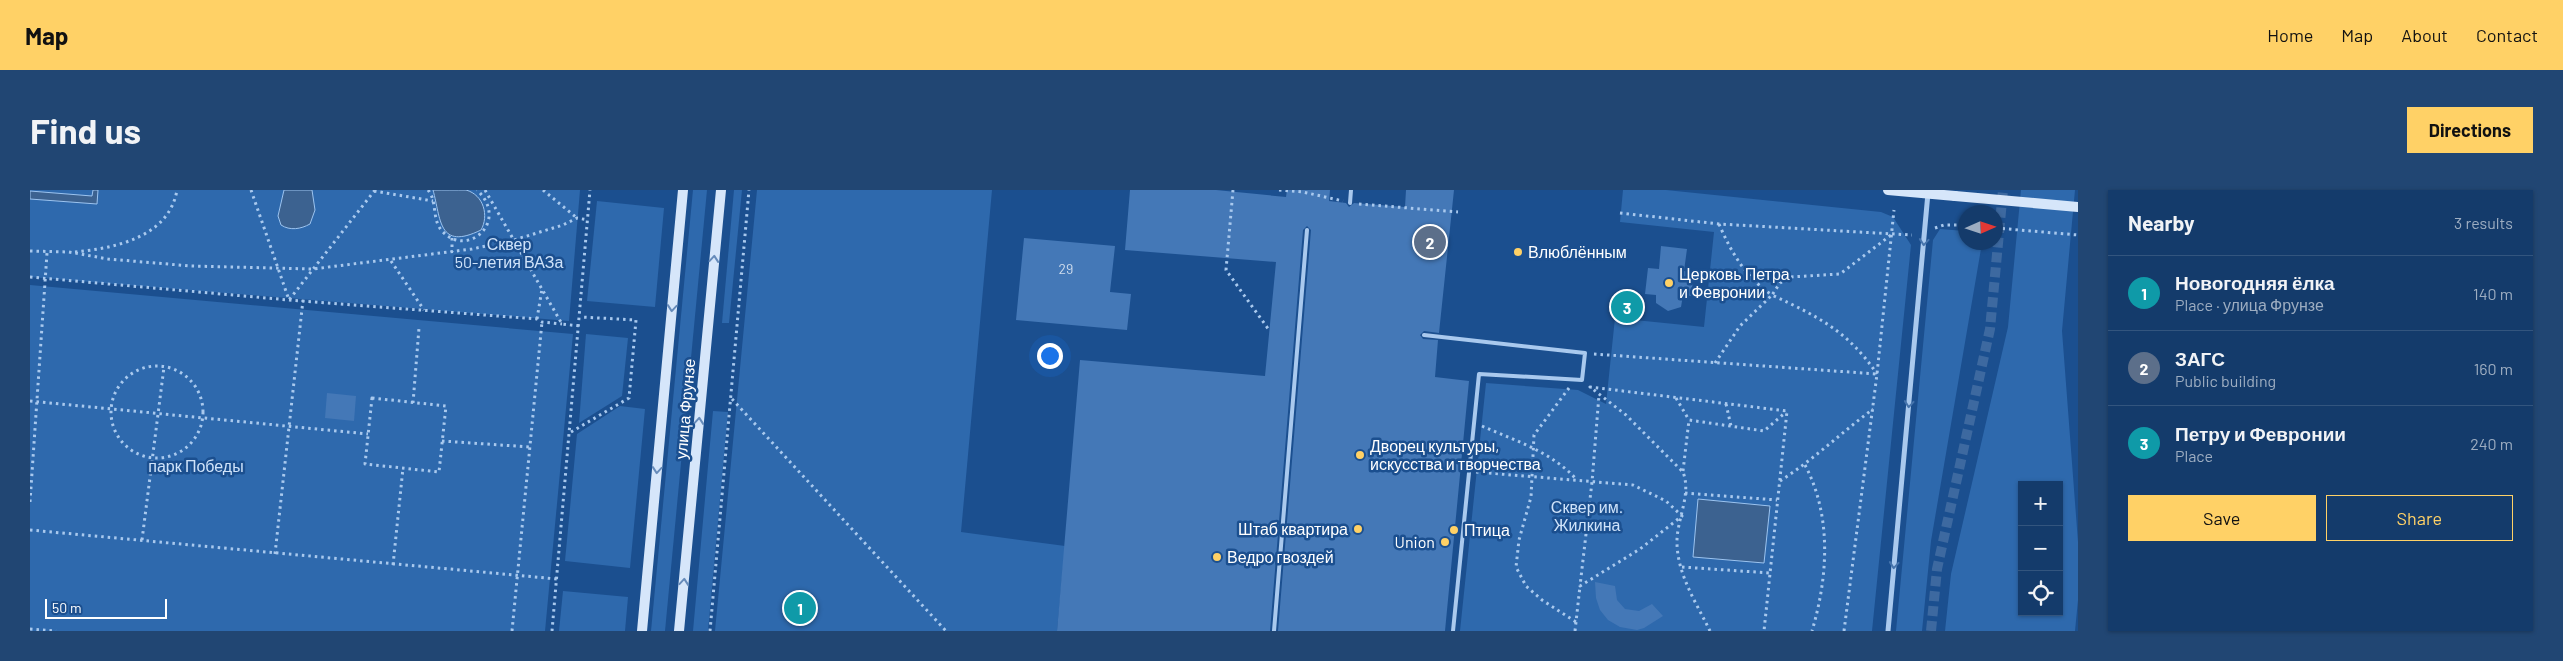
<!DOCTYPE html>
<meta charset="utf-8">
<style>
body{margin:0;font-family:Barlow,sans-serif;background:#214673;color:#f1f3f6}
.controls{position:absolute;right:15px;bottom:15px;display:grid;overflow:hidden;border-radius:0px;box-shadow:0 1px 4px #0004}
.controls button{width:45px;height:45px;display:grid;place-items:center;padding:0;border:0;border-bottom:1px solid #33557e;background:#143b6b;color:#f1f3f6;font:25px sans-serif}
.compass{position:absolute;left:1928px;top:15px;width:45px;height:45px;border-radius:50%;background:#143b6b;box-shadow:0 1px 4px #0004;rotate:87deg}
.scale{position:absolute;left:15px;bottom:12px;width:122px;box-sizing:border-box;padding-left:5px;border:2px solid #fff;border-top:0;font-size:14px;line-height:18px;white-space:nowrap;color:#fff;-webkit-text-stroke:4px #1b4f8f;paint-order:stroke}
.you{position:absolute;left:1019px;top:165px;width:18px;height:18px;margin:-12px;border:4px solid #fff;border-radius:50%;background:#1a73e8;box-shadow:0 0 0 8px #1a73e833}
.badge{display:grid;place-items:center;width:32px;height:32px;border-radius:50%;background:#ffd166;color:#fff;font-size:16px;font-weight:700}
.pin{position:absolute;translate:-50% -50%;border:2px solid #fff;box-shadow:0 1px 5px #0006}
.list{margin:0;padding:0;list-style:none}
h2{display:flex;justify-content:space-between;align-items:center;height:65px;margin:0;padding:0 20px;font-size:21px}
h2 small{font-size:16px;font-weight:400;color:#9dadc1}
.list li{display:grid;grid-template-columns:32px 1fr auto;gap:15px;align-items:center;box-sizing:border-box;height:75px;padding:0 20px;border-top:1px solid #33557e}
.list b{display:block;font-size:19px;white-space:nowrap}
.list p{margin:0;font-size:16px;white-space:nowrap;color:#9dadc1}
.list em{font-size:16px;font-style:normal;color:#9dadc1}
.actions{display:flex;gap:10px;padding:15px 20px}
.actions a{flex:1;padding:11px 0;border:1px solid #ffd166;border-radius:0px;text-align:center;font-size:18px;color:#ffd166}
.actions .main{background:#ffd166;color:#111}
.icon{flex:none;width:28px;height:28px;fill:none;stroke:currentColor;stroke-width:2;stroke-linecap:round;stroke-linejoin:round}
.map{position:relative;flex:none;width:2048px;height:441px;overflow:hidden;border-radius:0px}
header{display:flex;align-items:center;gap:30px;box-sizing:border-box;height:70px;padding:0 25px;background:#ffd166;color:#111}
header strong{font-size:24px}
nav{display:flex;gap:28px;margin-inline-start:auto;font-size:18px}
.intro{display:flex;align-items:center;justify-content:space-between;box-sizing:border-box;height:120px;padding:0 30px}
h1{margin:0;font-size:35px}
.button{padding:12px 22px;border-radius:0px;background:#ffd166;color:#111;font-size:18px;font-weight:700}
main{display:flex;gap:30px;padding:0 30px}
aside{flex:1;background:#143b6b;border-radius:0px;box-shadow:0 1px 4px #0004}
.map>svg:first-child{display:block}
.green{fill:#2e69ad;fill-rule:evenodd}
.water{fill:#3c6290;stroke:#9cc4f0}
.building{fill:#4478b7}
.lines{fill:none;stroke-linecap:round;stroke-linejoin:round}
.secondary-tunnel{stroke:#3d69a0;stroke-width:10;stroke-dasharray:10 5;stroke-linecap:butt}
.path{stroke:#a9c9ee;stroke-width:3;stroke-dasharray:2.5 4;stroke-linecap:butt}
.lane{stroke:#a9c9ee;stroke-width:4}
.street{stroke:#a9c9ee;stroke-width:5}
.secondary{stroke:#d6e6fa;stroke-width:10}
.path-bridge{stroke:#a9c9ee;stroke-width:3;stroke-dasharray:2.5 4;stroke-linecap:butt}
.secondary-bridge{stroke:#d6e6fa;stroke-width:10}
.oneway{stroke:#4674ac}
.oneway2{stroke:#668bba}
.poi-dot{fill:#ffd166;stroke:#1b4f8f;stroke-width:2}
.labels{text-anchor:middle;stroke-width:5;stroke-linejoin:round;paint-order:stroke}
.number-label{font-size:14px;fill:#d0dded}
.park-label{font-size:16px;fill:#cfe3fa;stroke:#1b4f8f}
.poi-label{font-size:16px;fill:#fff;stroke:#1b4f8f;text-anchor:start}
.street-label{font-size:16px;fill:#fff;stroke:#1b4f8f}
</style>
<header>
<strong>Map</strong>
<nav><a>Home</a><a>Map</a><a>About</a><a>Contact</a></nav>
</header>
<div class="intro"><h1>Find us</h1><a class="button">Directions</a></div>
<main>
<div class="map">
<svg width="2048" height="441" viewBox="0 0 2048 441">
<rect width="100%" height="100%" fill="#1b4f8f"/>
<g class="green">
<polygon points="0,0 550,0 539,131 0,87"/>
<polygon points="663,0 677,0 635,441 621,441"/>
<polygon points="704,0 712,0 699,133 692,133"/>
<polygon points="727,0 962,0 931,342 1035,356 1027,441 685,441"/>
<polygon points="1593,0 1636,0 1851,22 1863,27 1881,55 1842,441 1430,441 1456,193 1548,200 1576,214 1585,128 1674,137 1684,42 1590,32"/>
<path d="M1991 0H2045L2032 141 2048 352V410L2045 441H1915L1921 384 1978 137ZM1992 295H2029V422H1992Z"/>
<polygon points="567,11 634,18 625,117 557,111"/>
<polygon points="1910,39 1935,41 1936,52 1952,53 1901,351 1892,441 1866,441 1903,50"/>
<polygon points="0,95 543,144 515,441 0,441"/>
<polygon points="556,144 598,148 592,206 549,233"/>
<polygon points="590,216 615,219 600,378 535,371 547,244"/>
<polygon points="683,221 698,222 678,441 663,441"/>
<polygon points="533,401 598,407 595,441 529,441"/>
</g>
<g class="water">
<polygon points="63,0 68,0 67,14 0,9 0,1 62,6"/>
<path d="M254 0H282L285 20 280 34C271 39 260 41 251 35L248 26Z"/>
<path d="M403 0C413 0 427 0 436 0 454 5 459 26 451 40 408 61 411 29 403 0Z"/>
<polygon points="1668,309 1740,316 1734,373 1663,367"/>
</g>
<g class="building">
<polygon points="1100,0 1186,0 1256,7 1257,0 1300,0 1299,11 1316,13 1319,17 1324,13 1375,17 1376,0 1424,0 1409,143 1394,141 1390,145 1393,149 1408,150 1405,187 1439,191 1415,441 1248,441 1281,40 1277,36 1273,40 1240,441 1027,441 1050,170 1235,186 1246,72 1095,60"/>
<polygon points="994,48 1085,56 1080,102 1101,104 1097,140 986,130"/>
<polygon points="1631,56 1657,59 1654,81 1664,83 1661,106 1653,105 1651,117 1638,121 1626,113 1626,105 1615,104 1618,78 1629,79"/>
<polygon points="297,203 326,206 324,231 295,228"/>
<polygon points="1565,392 1585,396 1587,410 1595,419 1609,421 1622,414 1633,426 1614,438 1607,440 1590,437 1578,430 1570,420 1566,408"/>
</g>
<g class="lines">
<polyline class="secondary-tunnel" points="1901,441 1907,379 1960,139 1973,0"/>
<g class="path">
<polyline points="221,0 259,110 345,0"/>
<path d="M398 0C408 12 401 30 413 42 438 68 480 31 447 0"/>
<polyline points="455,0 532,134 550,136"/>
<polyline points="513,0 547,28"/>
<polyline points="1203,0 1196,80 1239,140"/>
<polyline points="1249,0 1273,2 1313,11"/>
<polyline points="344,1 403,11"/>
<polyline points="1329,14 1428,22"/>
<polyline points="1590,23 1689,34 1882,45"/>
<path d="M1689 34C1701 62 1716 88 1742 105L1750 93 1760 87 1810 84 1861 45"/>
<polyline points="1905,38 1914,35 1936,35"/>
<polyline points="422,48 422,62"/>
<polyline points="0,61 39,62"/>
<polyline points="39,62 78,69 161,76 283,79 442,59 484,50 533,35 547,28 558,30"/>
<path d="M45 62C86 58 139 47 147 0"/>
<polyline points="361,71 394,120"/>
<polyline points="0,87 259,110 507,129 512,132 532,134"/>
<polyline points="507,129 512,99"/>
<polyline points="1564,164 1847,184"/>
<path d="M1685 173 1710 136 1742 105C1787 126 1818 141 1847 184"/>
<circle cx="127" cy="222" r="46"/>
<polyline points="1539,198 1504,245 1501,307 1489,350 1486,377 1496,396 1512,410 1546,432"/>
<polygon points="342,208 416,216 409,282 335,274"/>
<polyline points="1646,208 1659,230"/>
<polyline points="702,209 916,441"/>
<polyline points="0,211 338,244"/>
<polyline points="383,213 389,138"/>
<polyline points="1696,214 1701,236"/>
<path d="M1452 236C1486 251 1522 262 1547 290"/>
<polyline points="541,242 599,208 606,130 551,127"/>
<polyline points="412,251 500,257"/>
<path d="M1775 275C1802 326 1798 387 1782 441"/>
<polyline points="1653,281 1659,230 1734,241 1756,222"/>
<polyline points="1446,282 1603,295 1636,311 1652,326 1610,359 1550,396 1562,292 1569,205"/>
<path d="M1750 291C1783 270 1811 243 1843 219"/>
<polyline points="1655,303 1747,310"/>
<polyline points="0,312 17,63"/>
<polyline points="0,340 527,389"/>
<polyline points="112,350 134,177"/>
<polyline points="245,364 273,110"/>
<polyline points="363,375 373,278"/>
<polyline points="1652,377 1740,383"/>
<polyline points="0,439 26,441"/>
<polyline points="482,441 512,132"/>
<polyline points="522,441 560,0"/>
<polyline points="680,441 719,0"/>
<polyline points="1545,441 1550,396"/>
<path d="M1680 441C1667 414 1648 386 1647 354 1646 330 1662 305 1653 282L1596 225 1560 197 1757 221 1734 441"/>
<polyline points="1814,441 1847,184 1864,20"/>
</g>
<g class="lane">
<polyline points="1320,13 1321,0"/>
<polyline points="1394,145 1555,163 1552,190 1449,184 1423,441"/>
<polyline points="1244,441 1277,40"/>
</g>
<polyline class="street" points="1858,441 1898,3"/>
<g class="secondary">
<polyline points="1858,0 1925,6"/>
<polyline points="612,441 653,0"/>
<polyline points="649,441 691,0"/>
</g>
<polyline class="path-bridge" points="1966,38 2048,45"/>
<polyline class="secondary-bridge" points="1925,6 2048,17"/>
</g>
<defs><path id="oneway-chevron" d="M-2-3.5L2.5 0L-2 3.5" fill="none" stroke-width="1.6" stroke-linecap="round" stroke-linejoin="round" transform="scale(1.25)"/></defs>
<g class="oneway">
<use href="#oneway-chevron" transform="translate(1894 52) rotate(95)"/>
<use href="#oneway-chevron" transform="translate(1879 214) rotate(95)"/>
<use href="#oneway-chevron" transform="translate(1864 375) rotate(95)"/>
</g>
<g class="oneway2">
<use href="#oneway-chevron" transform="translate(684 69) rotate(-85)"/>
<use href="#oneway-chevron" transform="translate(642 118) rotate(95)"/>
<use href="#oneway-chevron" transform="translate(669 231) rotate(-85)"/>
<use href="#oneway-chevron" transform="translate(627 280) rotate(95)"/>
<use href="#oneway-chevron" transform="translate(654 392) rotate(-85)"/>
</g>
<g class="poi-dot">
<circle cx="1488" cy="62" r="5"/>
<circle cx="1639" cy="93" r="5"/>
<circle cx="1330" cy="265" r="5"/>
<circle cx="1328" cy="339" r="5"/>
<circle cx="1424" cy="340" r="5"/>
<circle cx="1415" cy="352" r="5"/>
<circle cx="1187" cy="367" r="5"/>
</g>
<g class="labels">
<g class="number-label">
<text x="1036" y="84">29</text>
</g>
<g class="park-label">
<text x="479" y="60">Сквер<tspan x="479" dy="18">50-летия ВАЗа</tspan></text>
<text x="166" y="282">парк Победы</text>
<text x="1557" y="323">Сквер им.<tspan x="1557" dy="18">Жилкина</tspan></text>
</g>
<g class="poi-label">
<text x="1498" y="68">Влюблённым</text>
<text x="1649" y="90">Церковь Петра<tspan x="1649" dy="18">и Февронии</tspan></text>
<text x="1340" y="262">Дворец культуры,<tspan x="1340" dy="18">искусства и творчества</tspan></text>
<text x="1318" y="345" text-anchor="end">Штаб квартира</text>
<text x="1434" y="346">Птица</text>
<text x="1405" y="358" text-anchor="end">Union</text>
<text x="1197" y="373">Ведро гвоздей</text>
</g>
<g class="street-label">
<text transform="translate(655 219) rotate(-85)" y="6">улица Фрунзе</text>
</g>
</g>
</svg>
<div class="controls">
<button>+</button>
<button>−</button>
<button><svg class="icon" aria-label="locate" viewBox="0 0 24 24"><circle cx="12" cy="12" r="6"/><path d="M12 2v4M12 18v4M2 12h4M18 12h4"/></svg></button>
</div>
<svg class="compass" viewBox="-18 -18 36 36"><path d="M0-13l5 13h-10z" fill="#e53935"/><path d="M0 13l5-13h-10z" fill="#9dadc1"/></svg>
<div class="scale">50 m</div>
<div class="you"></div>
<div class="pin badge" style="left:770px;top:418px;background:#0f9aa8">1</div>
<div class="pin badge" style="left:1400px;top:52px;background:#5c6f8a">2</div>
<div class="pin badge" style="left:1597px;top:117px;background:#0f9aa8">3</div>
</div>
<aside>
<h2>Nearby<small>3 results</small></h2>
<ul class="list">
<li><span class="badge" style="background:#0f9aa8">1</span><div><b>Новогодняя ёлка</b><p>Place · улица Фрунзе</p></div><em>140 m</em></li>
<li><span class="badge" style="background:#5c6f8a">2</span><div><b>ЗАГС</b><p>Public building</p></div><em>160 m</em></li>
<li><span class="badge" style="background:#0f9aa8">3</span><div><b>Петру и Февронии</b><p>Place</p></div><em>240 m</em></li>
</ul>
<div class="actions"><a class="main">Save</a><a>Share</a></div>
</aside>
</main>
